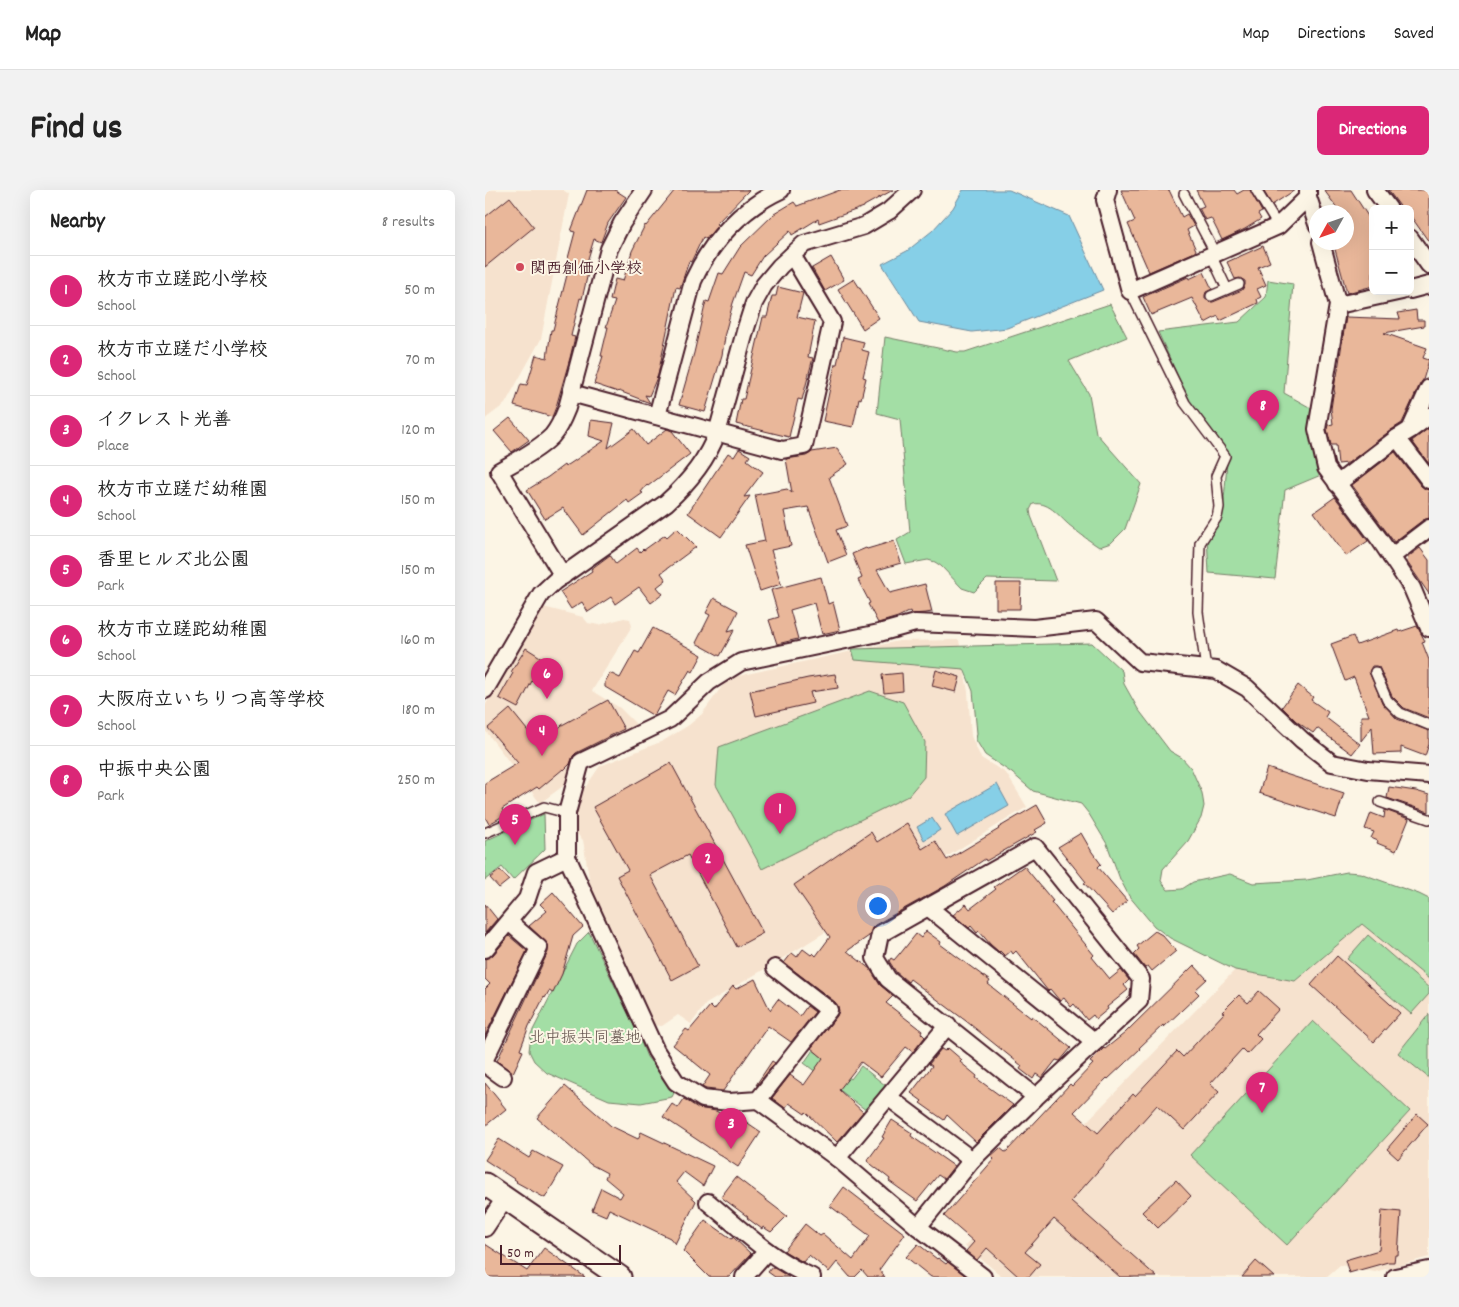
<!DOCTYPE html>
<meta charset="utf-8">
<style>
body{margin:0;font-family:Dekko,"Klee One",sans-serif;background:#f2f2f2;color:#222}
.controls{position:absolute;right:15px;top:15px;display:grid;overflow:hidden;border-radius:8px;box-shadow:0 5px 20px #0002}
.controls button{width:45px;height:45px;display:grid;place-items:center;padding:0;border:0;border-bottom:1px solid #e0e0e0;background:#fff;color:#222;font:25px sans-serif}
.compass{position:absolute;left:824px;top:15px;width:45px;height:45px;border-radius:50%;background:#fff;box-shadow:0 5px 20px #0002;rotate:230deg}
.scale{position:absolute;left:15px;bottom:12px;width:121px;box-sizing:border-box;padding-left:5px;border:2px solid #4a1f2b;border-top:0;font-size:14px;line-height:18px;white-space:nowrap;color:#4a1f2b;-webkit-text-stroke:4px #fcf5e5;paint-order:stroke}
.you{position:absolute;left:392px;top:715px;width:18px;height:18px;margin:-12px;border:4px solid #fff;border-radius:50%;background:#1a73e8;box-shadow:0 0 0 8px #1a73e833}
.badge{display:grid;place-items:center;width:32px;height:32px;border-radius:50%;background:#db2777;color:#fff;font-size:16px;font-weight:700}
.pin{position:absolute;translate:-50% -41px;filter:drop-shadow(0 1px 2px #0008)}
.pin::after{content:'';position:absolute;top:26px;width:18px;height:15px;background:inherit;clip-path:polygon(0 0,100% 0,50% 100%)}
.list{margin:0;padding:0;list-style:none}
h2{display:flex;justify-content:space-between;align-items:center;height:65px;margin:0;padding:0 20px;font-size:21px}
h2 small{font-size:16px;font-weight:400;color:#767676}
.list li{display:grid;grid-template-columns:32px 1fr auto;gap:15px;align-items:center;box-sizing:border-box;height:70px;padding:0 20px;border-top:1px solid #e0e0e0}
.list b{display:block;font-size:19px;white-space:nowrap}
.list p{margin:0;font-size:16px;white-space:nowrap;color:#767676}
.list em{font-size:16px;font-style:normal;color:#767676}
.map{position:relative;flex:none;width:944px;height:1087px;overflow:hidden;border-radius:8px}
header{display:flex;align-items:center;gap:30px;box-sizing:border-box;height:70px;padding:0 25px;background:#fff;border-bottom:1px solid #e0e0e0}
header strong{font-size:24px}
nav{display:flex;gap:28px;margin-inline-start:auto;font-size:18px}
.intro{display:flex;align-items:center;justify-content:space-between;box-sizing:border-box;height:120px;padding:0 30px}
h1{margin:0;font-size:35px}
.button{padding:12px 22px;border-radius:8px;background:#db2777;color:#fff;font-size:18px;font-weight:700}
main{display:flex;gap:30px;padding:0 30px}
aside{flex:1;background:#fff;border-radius:8px;box-shadow:0 5px 20px #0002}
.map>svg:first-child{display:block}
.built{fill:#f6e2ce}
.green{fill:#a3dea5;stroke:#767e68}
.water{fill:#86cfe7;stroke:#6e899c}
.building{fill:#e9b79a;stroke:#4a1f2b}
.lines{fill:none;stroke-linecap:round;stroke-linejoin:round}
.service-casing{stroke:#4a1f2b;stroke-width:12}
.minor-casing{stroke:#4a1f2b;stroke-width:20}
.tertiary-casing{stroke:#4a1f2b;stroke-width:25}
.service{stroke:#fcf5e5;stroke-width:9}
.minor{stroke:#fcf5e5;stroke-width:16}
.tertiary{stroke:#fcf5e5;stroke-width:21}
.poi-dot{fill:#d1495b;stroke:#fcf5e5;stroke-width:2}
.labels{text-anchor:middle;stroke-width:4;stroke-linejoin:round;paint-order:stroke}
.poi-label{font-size:16px;font-weight:bold;fill:#4a1f2b;stroke:#fcf5e5;text-anchor:start}
.park-label{font-size:16px;fill:#604f4a;stroke:#fcf5e5}
</style>
<header>
<strong>Map</strong>
<nav><a>Map</a><a>Directions</a><a>Saved</a></nav>
</header>
<div class="intro"><h1>Find us</h1><a class="button">Directions</a></div>
<main>
<aside>
<h2>Nearby<small>8 results</small></h2>
<ul class="list">
<li><span class="badge">1</span><div><b>枚方市立蹉跎小学校</b><p>School</p></div><em>50 m</em></li>
<li><span class="badge">2</span><div><b>枚方市立蹉だ小学校</b><p>School</p></div><em>70 m</em></li>
<li><span class="badge">3</span><div><b>イクレスト光善</b><p>Place</p></div><em>120 m</em></li>
<li><span class="badge">4</span><div><b>枚方市立蹉だ幼稚園</b><p>School</p></div><em>150 m</em></li>
<li><span class="badge">5</span><div><b>香里ヒルズ北公園</b><p>Park</p></div><em>150 m</em></li>
<li><span class="badge">6</span><div><b>枚方市立蹉跎幼稚園</b><p>School</p></div><em>160 m</em></li>
<li><span class="badge">7</span><div><b>大阪府立いちりつ高等学校</b><p>School</p></div><em>180 m</em></li>
<li><span class="badge">8</span><div><b>中振中央公園</b><p>Park</p></div><em>250 m</em></li>
</ul>
</aside>
<div class="map">
<svg width="944" height="1087" viewBox="0 0 944 1087">
<rect width="100%" height="100%" fill="#fcf5e5"/>
<filter id="ink" filterUnits="userSpaceOnUse"><feTurbulence type="fractalNoise" baseFrequency=".02" numOctaves="2"/><feDisplacementMap in="SourceGraphic" scale="10" xChannelSelector="R" yChannelSelector="G"/><feConvolveMatrix kernelMatrix="1 2 1 2 8 2 1 2 1" color-interpolation-filters="sRGB"/></filter>
<g filter="url(#ink)">
<g class="built">
<polygon points="0,0 78,0 84,4 56,149 20,214 0,229"/>
<polygon points="58,417 98,427 103,433 114,435 139,428 145,429 147,436 107,501 135,518 150,533 152,540 95,569 85,591 55,613 0,540 0,516 39,447"/>
<polygon points="474,450 483,502 486,546 496,568 521,583 542,617 313,759 221,814 206,834 193,825 177,836 166,835 107,707 98,650 86,638 86,618 115,576 178,551 204,535 217,524 238,495 253,486 414,451"/>
<polygon points="877,734 944,789 944,1067 890,1082 855,1075 841,1087 518,1087 480,1056 750,780 810,791"/>
</g>
<g class="green">
<path d="M783 90 808 94 799 203 826 218 836 285 800 300 790 389 724 383 722 347C725 343 729 339 732 335 741 322 740 282 743 265L703 209 673 142 754 132 781 107Z"/>
<path d="M625 114 642 147 584 171 604 204 611 243 656 294 640 339 626 353 614 357C605 351 596 345 588 338 575 329 566 311 548 314L545 320 546 326 571 391 502 389 489 402 477 398 456 376 450 372 443 370 421 374 412 350 425 342 415 229 392 223 400 147 472 162H480Z"/>
<polygon points="607,453 637,481 639,494 653,519 685,561 697,568 706,578 717,603 719,616 716,628 703,651 678,679 676,691 683,700 697,699 708,692 745,684 768,693 822,690 862,682 875,683 886,687 934,704 944,709 944,789 877,734 810,791 750,780 685,748 669,736 644,706 635,689 622,654 604,624 596,614 548,601 527,583 500,565 491,550 492,543 488,501 479,479 370,470 367,459"/>
<polygon points="385,501 418,512 440,552 439,587 423,606 277,679 231,595 234,557"/>
<polygon points="59,624 60,659 28,690 17,677 0,690 0,651"/>
<polygon points="104,742 151,840 162,867 190,901 187,907 156,913 124,910 62,883 49,871 44,861 46,844 92,754"/>
<polygon points="883,745 944,798 944,804 926,824 862,769"/>
<polygon points="944,824 944,888 913,863"/>
<polygon points="828,831 925,921 802,1055 705,965"/>
<polygon points="328,860 366,889 376,876 405,899 386,924 319,873"/>
</g>
<g class="water">
<polygon points="478,0 524,0 584,26 618,100 522,138 487,142 434,132 397,74 422,61 447,41 468,18"/>
<polygon points="512,594 524,616 472,646 460,624"/>
<polygon points="447,628 455,640 439,650 432,637"/>
</g>
<g class="building">
<polygon points="102,0 130,0 141,7 123,33 116,52 109,49 99,82 103,83 97,109 95,108 86,146 90,147 85,168 71,217 67,227 29,216 36,194 42,195 51,165 62,168 66,140 68,140 85,73 82,72 90,42 86,41"/>
<polygon points="190,0 264,0 231,34 233,35 221,49 218,47 206,72 204,71 195,98 191,97 173,185 164,206 160,205 165,213 134,201 133,202 109,194 118,166 116,166 123,137 121,137 130,111 125,110 130,89 138,91 147,61 160,35 161,36"/>
<polygon points="355,0 408,0 379,16 379,17 334,33 333,29 307,45 305,41 278,66 266,85 259,82 248,113 239,147 240,147 237,165 220,222 194,215 209,163 221,111 224,112 234,83 238,84 255,57 289,24 309,12 312,16"/>
<polygon points="636,0 684,0 697,27 702,24 709,36 702,40 711,60 710,62 664,82 643,34 650,31"/>
<polygon points="711,0 749,0 752,4 759,0 765,0 777,22 773,24 776,29 760,39 737,50 726,28 720,30 714,18 719,16"/>
<polygon points="778,0 810,0 787,15"/>
<polygon points="839,0 866,0 888,34 888,96 862,103 848,52 862,52 862,22 855,22"/>
<polygon points="903,0 944,0 944,52 925,25 925,19 917,19"/>
<polygon points="25,7 49,37 0,77 0,27"/>
<polygon points="778,56 785,72 773,77 781,95 772,99 776,107 772,109 773,113 735,131 733,126 720,133 707,108 666,125 658,107 703,87 704,89 719,82 727,99 721,102 720,105 720,109 725,112 728,112 757,100 760,95 760,91 755,88 750,89 742,72"/>
<polygon points="346,67 359,90 340,101 327,78"/>
<polygon points="369,89 394,128 378,139 353,99"/>
<polygon points="293,97 318,103 312,127 330,131 323,167 328,168 317,210 313,209 304,247 251,234 256,209 259,209 278,127 282,127 287,106 291,106"/>
<polygon points="931,120 932,130 939,130 939,136 899,143 942,158 938,168 944,170 938,190 935,194 917,233 906,240 863,273 853,274 851,255 846,255 842,239 843,235 848,234 846,219 848,205 850,204 849,199 851,186 852,186 861,127 915,129 913,123"/>
<polygon points="358,147 379,152 377,160 384,162 378,187 381,188 376,209 374,208 368,237 338,231 350,174 352,174"/>
<polygon points="25,228 44,250 27,262 9,241"/>
<polygon points="106,230 129,233 123,258 149,239 161,255 182,239 187,241 205,264 163,296 162,295 156,302 158,303 144,313 142,310 98,345 78,318 60,329 42,300 63,287 79,275 80,277 119,251 104,246"/>
<polygon points="944,238 944,274 927,251"/>
<polygon points="352,258 363,274 344,287 362,336 351,340 361,365 343,372 323,317 299,321 306,356 286,360 296,394 275,401 260,355 280,351 270,305 302,299 307,303 301,269 321,266 327,262"/>
<polygon points="254,259 265,266 262,270 278,282 259,307 265,306 236,347 203,323 243,263 249,267"/>
<polygon points="910,262 936,296 940,299 944,300 944,328 938,330 909,352 867,295"/>
<polygon points="850,307 883,351 861,366 829,322"/>
<polygon points="192,338 211,357 176,383 181,390 172,397 178,404 166,413 154,397 130,414 126,407 103,422 97,412 86,419 75,402 107,381 106,379 125,365 131,374 152,358 155,362 158,359 159,360 180,345 182,347"/>
<polygon points="409,351 416,373 392,380 405,403 440,394 447,422 441,423 426,424 425,421 413,427 393,433 383,414 385,413 373,390 377,388 367,364 381,358 382,359"/>
<polygon points="935,358 944,370 944,404 922,372 923,367"/>
<polygon points="336,387 343,414 348,412 355,440 337,444 329,413 305,420 313,449 292,454 284,430 294,427 286,400"/>
<polygon points="511,393 536,393 535,419 511,419"/>
<polygon points="229,408 253,421 243,441 250,439 235,466 211,453 225,425 221,423"/>
<polygon points="932,436 940,451 937,452 944,470 944,528 919,518 907,506 894,477 891,476 887,476 884,482 898,514 912,529 944,541 944,554 940,566 916,557 916,563 889,564 887,537 876,551 876,526 884,526 869,487 860,491 846,454 868,446 872,455 913,440 914,442"/>
<polygon points="168,438 217,465 208,482 205,480 190,505 183,501 169,526 120,497 120,492 125,483 135,488 150,461 154,463"/>
<polygon points="41,458 60,470 57,474 64,478 53,495 47,491 33,518 14,508 28,483 26,482"/>
<polygon points="451,480 475,487 471,502 447,496"/>
<polygon points="417,483 418,501 399,503 397,485"/>
<polygon points="350,484 353,498 325,502 328,513 271,526 265,501 323,488"/>
<polygon points="813,495 828,507 826,510 843,522 840,527 875,554 867,564 832,538 828,543 811,531 797,517"/>
<polygon points="123,510 139,539 91,563 88,566 85,574 79,580 78,579 54,599 52,597 17,619 20,625 4,634 0,627 0,593 33,573 3,538 25,519 55,556 77,535"/>
<polygon points="186,573 278,743 252,757 203,665 165,685 213,776 187,790 132,686 143,680 108,617"/>
<polygon points="782,578 859,603 851,628 774,603"/>
<polygon points="904,597 931,601 944,605 944,622 902,608"/>
<polygon points="552,615 562,633 550,640 552,642 501,671 500,669 460,696 390,735 387,738 384,746 362,761 385,779 395,795 408,806 401,813 437,841 436,843 440,847 428,862 421,857 396,887 376,872 354,900 378,922 352,952 321,922 320,924 304,913 300,918 287,908 305,885 319,895 338,868 326,858 352,826 354,821 353,816 350,812 299,773 307,763 312,767 318,759 326,765 328,763 331,766 345,747 309,695 386,642 392,652 422,633 437,659 450,651 462,670 514,639 513,638"/>
<polygon points="900,620 924,629 911,661 892,653 893,651 886,648 889,642 880,639 886,623 899,628"/>
<polygon points="596,643 607,662 616,674 613,677 642,711 627,724 599,693 601,692 573,657"/>
<polygon points="539,676 568,711 566,712 609,765 607,767 625,789 636,780 644,790 639,795 643,800 622,817 623,819 611,829 608,825 602,830 589,814 586,817 579,808 575,811 565,799 563,801 531,761 528,764 526,761 520,766 515,761 514,762 505,754 494,741 492,743 486,736 484,738 468,725 481,714 485,719 511,699 509,697"/>
<polygon points="15,680 24,690 14,698 5,688"/>
<polygon points="68,702 98,737 88,746 77,784 68,803 64,801 60,808 59,807 44,836 35,860 38,861 28,883 12,871 63,762 63,754 44,736 62,721 55,714"/>
<polygon points="0,714 12,729 0,743"/>
<polygon points="441,741 456,752 455,754 505,791 503,794 523,810 546,828 547,826 586,858 575,871 571,870 557,888 551,884 548,889 535,879 537,876 481,831 425,789 423,792 411,782 404,771 406,768 409,770 415,763 415,764 431,744 436,748"/>
<polygon points="670,741 677,745 691,761 667,781 663,776 660,778 649,764 654,759 652,756"/>
<polygon points="24,746 42,761 0,846 0,799 5,794 0,789 0,769 8,765"/>
<polygon points="852,766 915,823 889,852 826,795"/>
<polygon points="709,775 722,789 710,800 714,804 679,837 678,835 654,858 655,859 623,889 622,888 589,922 613,943 648,904 650,906 692,861 698,867 739,823 737,822 754,805 763,813 774,801 794,819 771,844 776,849 762,864 757,859 725,894 734,902 699,940 672,915 586,1011 672,1087 635,1087 569,1029 540,1062 555,1074 544,1087 534,1087 502,1058 492,1070 481,1061 489,1052 459,1026 509,969 506,966 515,958 520,962 522,961 585,894 587,896 608,874 605,872 619,858 620,859 640,843"/>
<polygon points="270,789 285,820 293,809 315,826 322,816 330,822 306,852 283,836 238,901 221,899 217,897 225,885 188,855 201,839 204,841 225,816 229,820 248,796 251,799"/>
<polygon points="463,858 477,870 475,872 492,886 491,888 528,915 491,952 462,925 459,930 435,913 437,911 426,903 447,876 444,874 456,859 460,861"/>
<polygon points="287,871 290,873 272,895 271,895"/>
<polygon points="0,893 21,919 0,936"/>
<polygon points="80,896 126,936 153,949 156,942 228,976 218,996 199,982 191,992 211,1011 190,1054 185,1048 124,1019 121,1026 107,1020 116,998 135,1008 138,1003 120,988 122,983 105,974 52,928"/>
<polygon points="199,909 213,918 231,921 247,931 251,925 276,942 253,977 178,927 187,914 193,918"/>
<polygon points="932,924 943,934 913,969 902,959"/>
<polygon points="407,930 427,943 426,946 469,976 459,989 453,985 432,1011 404,991 405,989 382,971 399,948 397,947"/>
<polygon points="14,949 44,968 48,961 78,977 60,1008 31,992 32,991 0,970"/>
<polygon points="251,987 302,1026 286,1042 278,1037 277,1039 262,1028 263,1027 236,1007"/>
<polygon points="691,990 706,1006 673,1038 657,1022"/>
<polygon points="359,997 420,1044 394,1080 400,1087 383,1087 377,1080 370,1087 365,1087 352,1072 344,1082 324,1065 318,1072 299,1061 320,1034 335,1046 338,1044 368,1070 385,1046 345,1016"/>
<polygon points="897,1020 916,1022 913,1065 910,1065 909,1072 903,1072 864,1083 860,1070 894,1060"/>
<polygon points="220,1030 247,1049 248,1047 266,1064 244,1087 224,1087 198,1061"/>
<polygon points="0,1054 42,1081 59,1058 100,1087 0,1087"/>
<polygon points="433,1054 452,1069 453,1068 461,1074 463,1072 482,1087 446,1087 421,1067"/>
<polygon points="771,1071 789,1087 757,1087"/>
<polygon points="287,1077 294,1081 304,1087 290,1087 283,1082"/>
</g>
<g class="lines">
<g class="service-casing">
<g id="service">
<polyline points="771,0 793,36"/>
<polyline points="699,4 730,63"/>
<polyline points="726,65 742,99"/>
<polyline points="645,101 700,213 740,266 731,286 734,317 732,327 715,353 713,422 721,479"/>
<polyline points="726,106 754,94"/>
<polyline points="890,482 902,510 915,523 944,535"/>
<polyline points="895,612 944,629"/>
<polyline points="0,643 59,617 82,623"/>
</g>
</g>
<g class="minor-casing">
<g id="minor">
<polyline points="623,0 620,10 645,101 793,36 823,7"/>
<polyline points="823,0 823,7 832,34"/>
<polyline points="890,0 904,19"/>
<polyline points="925,48 944,75"/>
<polyline points="836,52 853,115 832,239 841,278 895,350 927,398 944,438"/>
<polyline points="925,100 944,95"/>
<polyline points="853,115 917,101"/>
<polyline points="86,203 297,260 319,256 347,132 307,65"/>
<path d="M172 226 208 91C226 51 257 18 296 0"/>
<polyline points="926,238 944,198"/>
<polyline points="912,248 944,290"/>
<polyline points="852,294 912,248 925,240 944,226"/>
<polyline points="906,367 944,338"/>
<path d="M78 386 14 281C31 271 52 261 67 246 74 238 78 228 82 218L124 59 137 33 159 0"/>
<path d="M0 500 56 404 70 391 181 313C202 294 222 270 232 243L261 138 269 113 279 95 295 76 319 54 379 36 404 21 427 0"/>
<polyline points="443,717 610,852"/>
<polyline points="0,759 42,709 51,682 82,667"/>
<polyline points="290,778 344,820 273,910 244,912 218,909 191,892 171,861 82,667 82,623 96,572 185,529 224,492 256,472 394,443 430,433 549,438 611,431 655,472 731,480 762,498 817,550 847,573 883,580 944,585"/>
<polyline points="0,869 54,758 24,732"/>
<polyline points="0,874 18,887"/>
<polyline points="403,907 487,970"/>
<polyline points="273,910 352,968 433,1037 498,1087"/>
<polyline points="352,968 463,835"/>
<path d="M223 1012C256 1039 288 1071 327 1087"/>
<polyline points="433,1037 487,970 551,907 654,811 656,789 550,657 395,744 390,768 403,789 551,907"/>
<polyline points="0,1038 20,1008"/>
<polyline points="259,1087 282,1061"/>
<polyline points="910,1087 944,1080"/>
</g>
</g>
<g class="tertiary-casing">
<polyline id="tertiary" points="0,994 135,1087"/>
</g>
<use href="#service" class="service"/>
<use href="#minor" class="minor"/>
<use href="#tertiary" class="tertiary"/>
</g>
</g>
<circle class="poi-dot" cx="35" cy="77" r="5"/>
<g class="labels">
<g class="poi-label">
<text x="45" y="83">関西創価小学校</text>
</g>
<g class="park-label">
<text x="100" y="852">北中振共同墓地</text>
</g>
</g>
</svg>
<div class="controls">
<button>+</button>
<button>−</button>
</div>
<svg class="compass" viewBox="-18 -18 36 36"><path d="M0-13l5 13h-10z" fill="#e53935"/><path d="M0 13l5-13h-10z" fill="#767676"/></svg>
<div class="scale">50 m</div>
<div class="you"></div>
<div class="pin badge" style="left:295px;top:644px">1</div>
<div class="pin badge" style="left:223px;top:694px">2</div>
<div class="pin badge" style="left:246px;top:959px">3</div>
<div class="pin badge" style="left:57px;top:566px">4</div>
<div class="pin badge" style="left:30px;top:655px">5</div>
<div class="pin badge" style="left:62px;top:509px">6</div>
<div class="pin badge" style="left:777px;top:923px">7</div>
<div class="pin badge" style="left:778px;top:241px">8</div>
</div>
</main>
